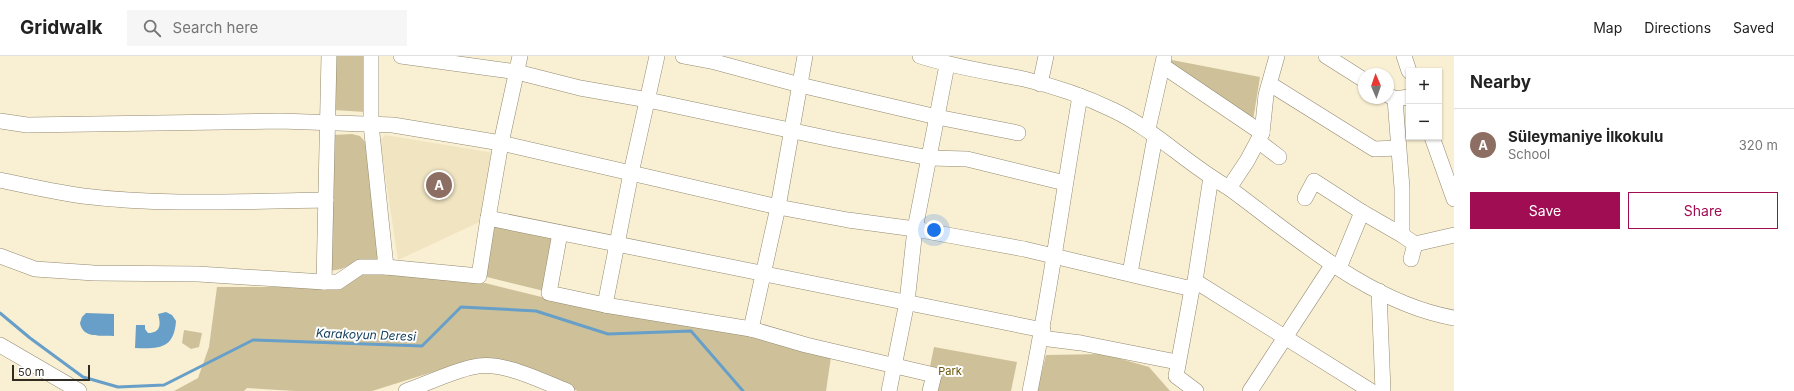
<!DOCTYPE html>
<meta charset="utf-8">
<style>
body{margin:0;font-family:Inter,sans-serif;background:#f6f6f6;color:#222}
.controls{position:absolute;right:12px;top:12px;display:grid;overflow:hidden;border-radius:0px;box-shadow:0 1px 3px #0004}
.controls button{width:36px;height:36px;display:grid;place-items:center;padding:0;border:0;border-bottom:1px solid #e0e0e0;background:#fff;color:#222;font:20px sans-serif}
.compass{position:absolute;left:1358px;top:12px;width:36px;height:36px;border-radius:50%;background:#fff;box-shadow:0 1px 3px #0004;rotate:358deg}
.scale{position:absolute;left:12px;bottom:10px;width:78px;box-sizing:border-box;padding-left:4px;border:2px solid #302c22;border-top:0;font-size:11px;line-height:14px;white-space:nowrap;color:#302c22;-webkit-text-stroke:3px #fff;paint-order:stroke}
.you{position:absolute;left:934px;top:174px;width:14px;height:14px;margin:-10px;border:3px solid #fff;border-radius:50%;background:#1a73e8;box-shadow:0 0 0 6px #1a73e833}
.badge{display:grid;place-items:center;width:26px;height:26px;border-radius:50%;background:#a00d53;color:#fff;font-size:13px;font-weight:700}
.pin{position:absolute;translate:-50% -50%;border:2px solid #fff;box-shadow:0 1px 4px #0006}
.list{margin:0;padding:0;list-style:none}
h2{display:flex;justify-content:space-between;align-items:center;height:52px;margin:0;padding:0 16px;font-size:17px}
h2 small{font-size:13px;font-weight:400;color:#767676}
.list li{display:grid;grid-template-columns:26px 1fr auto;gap:12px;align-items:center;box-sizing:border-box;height:72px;padding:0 16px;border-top:1px solid #e0e0e0}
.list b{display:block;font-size:15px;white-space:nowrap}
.list p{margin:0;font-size:13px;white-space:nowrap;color:#767676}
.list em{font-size:13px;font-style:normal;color:#767676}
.actions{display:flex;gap:8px;padding:12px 16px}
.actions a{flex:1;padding:9px 0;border:1px solid #a00d53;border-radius:0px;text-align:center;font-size:14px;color:#a00d53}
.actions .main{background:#a00d53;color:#fff}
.icon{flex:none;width:22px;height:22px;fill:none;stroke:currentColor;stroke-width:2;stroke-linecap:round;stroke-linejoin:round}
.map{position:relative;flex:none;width:1454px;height:335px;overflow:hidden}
header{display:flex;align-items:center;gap:24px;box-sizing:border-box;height:56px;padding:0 20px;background:#fff;border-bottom:1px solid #e0e0e0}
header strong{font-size:19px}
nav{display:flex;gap:22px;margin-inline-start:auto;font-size:14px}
.search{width:280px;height:36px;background:#f6f6f6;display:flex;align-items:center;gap:10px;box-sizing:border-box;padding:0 14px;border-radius:0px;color:#767676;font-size:15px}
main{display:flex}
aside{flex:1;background:#fff}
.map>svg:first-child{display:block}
.built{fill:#f0e4c1}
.green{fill:#cec19a}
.water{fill:#679fc8}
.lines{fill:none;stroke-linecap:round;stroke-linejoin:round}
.stream{stroke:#679fc8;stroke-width:3}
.minor-casing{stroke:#938a70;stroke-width:16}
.minor{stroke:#fff;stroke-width:15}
.labels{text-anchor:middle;stroke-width:4;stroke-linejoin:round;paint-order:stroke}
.park-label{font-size:11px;fill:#685300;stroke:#fff}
.water-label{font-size:12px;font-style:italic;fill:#0f3b58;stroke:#fff}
</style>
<header>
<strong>Gridwalk</strong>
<div class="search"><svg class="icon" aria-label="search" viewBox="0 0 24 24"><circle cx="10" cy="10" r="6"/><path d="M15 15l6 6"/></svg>Search here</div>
<nav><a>Map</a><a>Directions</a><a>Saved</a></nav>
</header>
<main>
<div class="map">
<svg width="1454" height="335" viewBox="0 0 1454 335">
<rect width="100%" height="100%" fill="#f9efd3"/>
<polygon class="built" points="385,79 494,97 488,162 398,204 380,85"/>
<g class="green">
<polygon points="334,0 366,0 365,56 334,54"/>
<polygon points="1172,4 1260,21 1253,64 1170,9"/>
<polygon points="352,78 360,80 366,87 380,203 360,205 341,213 330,215 332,79"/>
<polygon points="493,166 553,179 544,235 483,220"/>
<polygon points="360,217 402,217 473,224 562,246 720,272 831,301 826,335 578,335 506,308 468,305 372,335 295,335 247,332 244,335 174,335 198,322 209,291 217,231 340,231"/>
<polygon points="184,274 202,277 199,291 191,293 182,287"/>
<polygon points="934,291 1017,306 1011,335 925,335"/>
<polygon points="1104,298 1149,311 1170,335 1037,335 1046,299"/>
</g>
<g class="water">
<path d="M166 256 172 259 176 265C174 293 159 293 135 292L136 269H145V273L148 277C161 277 161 268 158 258Z"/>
<path d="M86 257 114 258V280C101 279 83 283 80 267L82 261Z"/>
</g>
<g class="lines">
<polyline class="stream" points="0,257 30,282 83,321 118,331 164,329 253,284 422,290 461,251 536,255 608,278 691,275 743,335"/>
<g class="minor-casing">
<g id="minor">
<polyline points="371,0 371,68 386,211"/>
<polyline points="401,0 517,16 580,32 648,44 836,84 930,102 967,103 1065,127"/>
<polyline points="683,0 715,6 800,29 937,61 1018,77"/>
<polyline points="805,0 778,151 751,273 806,289 934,319 930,335"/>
<path d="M920 0C954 11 989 16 1024 23 1054 30 1084 40 1113 54 1155 74 1188 109 1229 132 1296 181 1369 247 1454 262"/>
<polyline points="1326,0 1364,24"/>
<polyline points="1404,0 1409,15"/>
<polyline points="1163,10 1262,77"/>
<polyline points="1040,28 1046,0"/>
<polyline points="1270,28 1374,93 1398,92"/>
<polyline points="1395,43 1409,41"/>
<polyline points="0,65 27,69 280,65 393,69 501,87 778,151 848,164 915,173 1024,193 1192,233 1195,225 1211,121"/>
<polyline points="1148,73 1164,2"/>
<polyline points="1432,81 1454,143"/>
<polyline points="1258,85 1279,101"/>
<path d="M0 124C28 130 55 136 83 140 164 150 246 145 326 144"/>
<polyline points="1229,132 1247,105 1262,77 1266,39 1277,0"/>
<polyline points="1305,142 1314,125 1362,156 1402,179 1402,132 1395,43 1388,39"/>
<polyline points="488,162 501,87 520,0"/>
<polyline points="560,177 549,237 605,249 751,273"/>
<polyline points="1402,179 1415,188 1454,179"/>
<polyline points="0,200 35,213 94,217 198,218 324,226 338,226 360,211 386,211 479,220 488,162 1043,274"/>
<polyline points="1411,203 1415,188"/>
<polyline points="1339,212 1362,156"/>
<polyline points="1130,217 1155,81"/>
<polyline points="1195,225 1371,335"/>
<polyline points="324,226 329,0"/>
<polyline points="1192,233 1176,320 1196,335"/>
<polyline points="1379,235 1383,335"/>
<polyline points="605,249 631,117 657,0"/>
<polyline points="1041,282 1081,287 1177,306"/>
<polyline points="0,289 79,335"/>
<path d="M406 335C426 328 453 315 473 311 502 304 541 325 567 335"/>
<polyline points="889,335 907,246 915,173 947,9"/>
<path d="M1030 335C1050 237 1063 138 1080 40"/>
<polyline points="1250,335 1333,208"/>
</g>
</g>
<use href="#minor" class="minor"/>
</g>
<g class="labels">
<g class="park-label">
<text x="950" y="319">Park</text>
</g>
<g class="water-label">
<text transform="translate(366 279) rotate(2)" y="4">Karakoyun Deresi</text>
</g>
</g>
</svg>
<div class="controls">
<button>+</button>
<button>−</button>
</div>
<svg class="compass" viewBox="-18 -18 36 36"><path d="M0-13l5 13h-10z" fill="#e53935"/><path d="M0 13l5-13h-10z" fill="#767676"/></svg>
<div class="scale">50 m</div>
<div class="you"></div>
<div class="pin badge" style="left:439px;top:129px;background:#8d6e63">A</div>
</div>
<aside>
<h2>Nearby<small></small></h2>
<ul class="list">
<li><span class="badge" style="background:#8d6e63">A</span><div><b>Süleymaniye İlkokulu</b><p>School</p></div><em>320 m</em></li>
</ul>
<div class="actions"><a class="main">Save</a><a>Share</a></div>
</aside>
</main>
